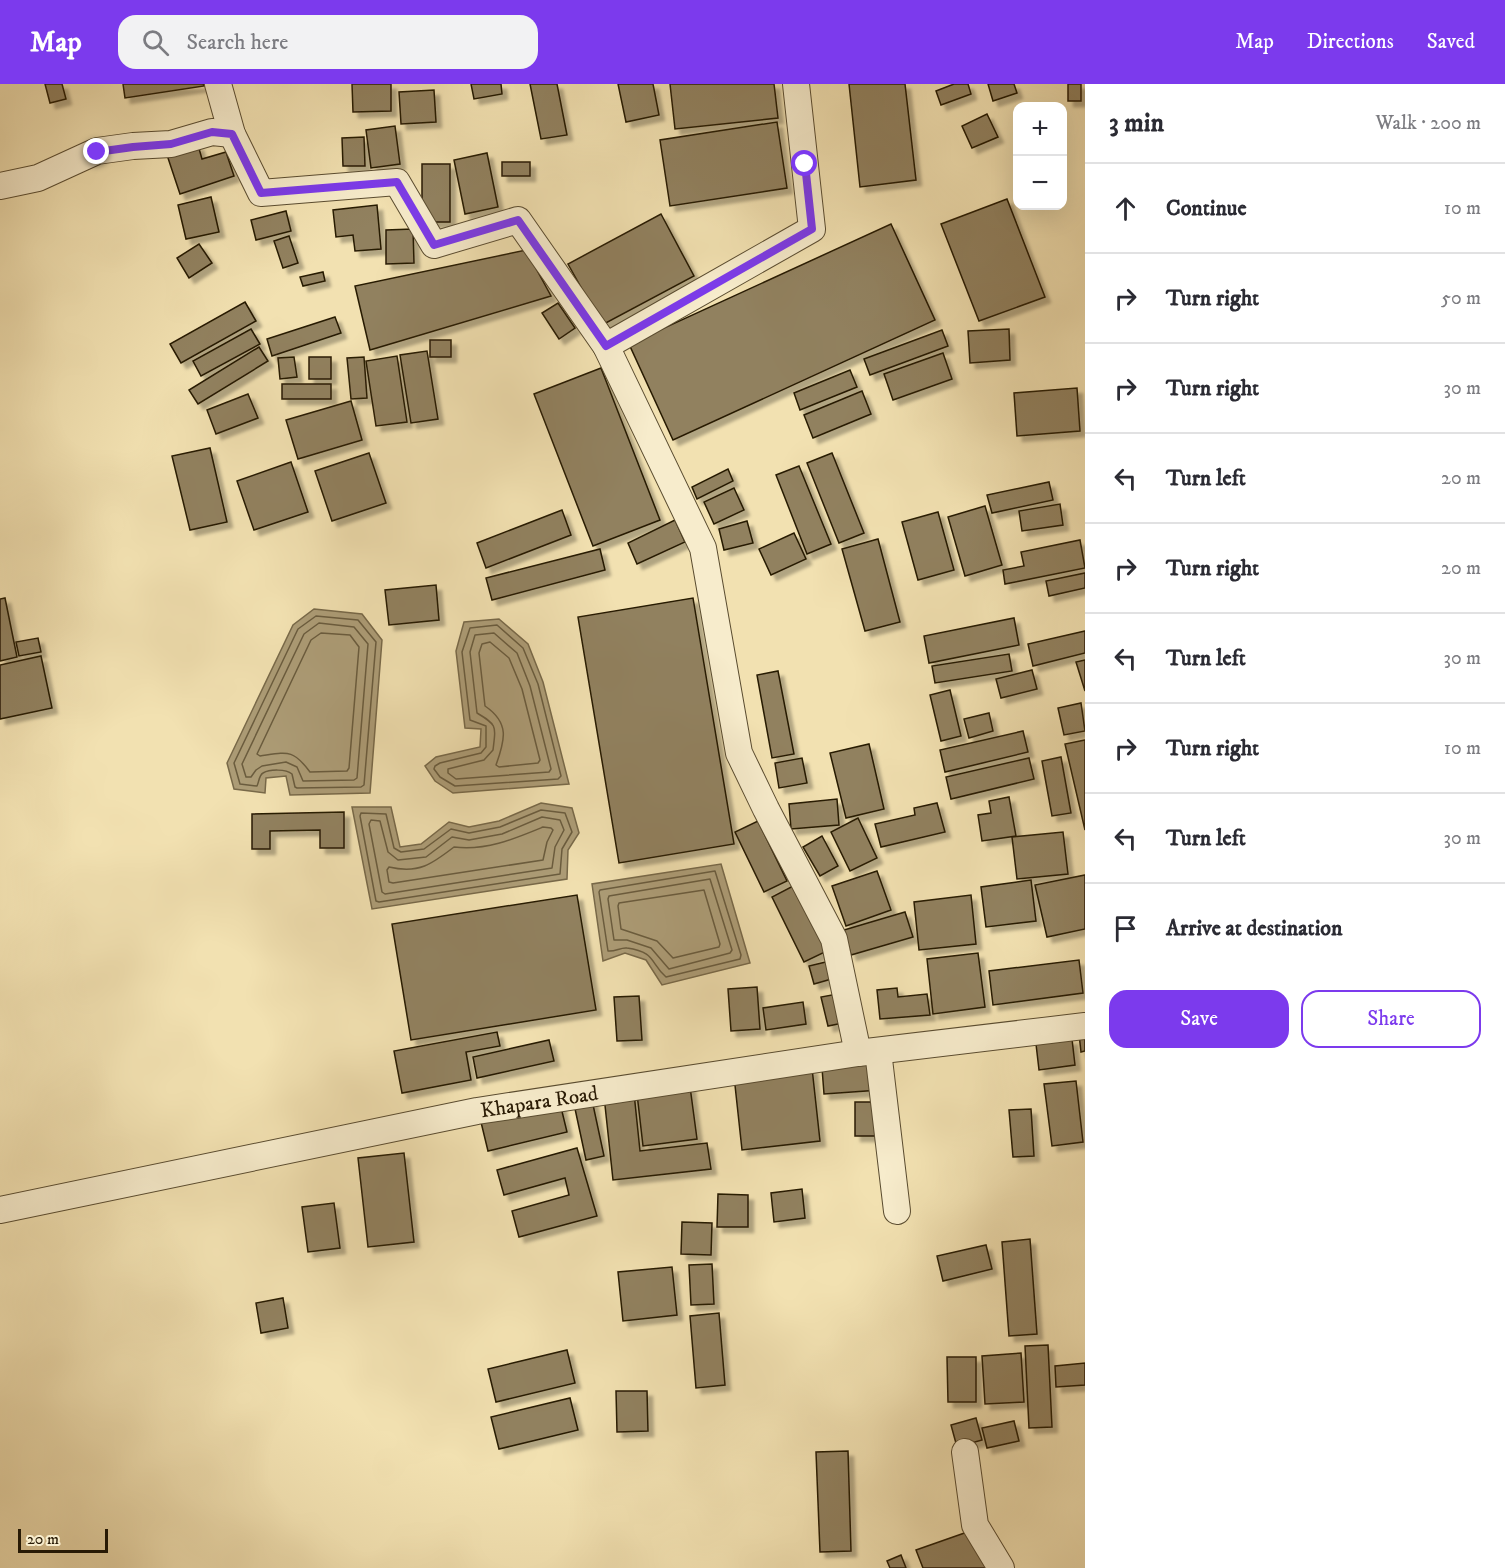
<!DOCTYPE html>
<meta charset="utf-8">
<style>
body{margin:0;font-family:"IM FELL DW Pica",serif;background:#f2f2f3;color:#2b2b33}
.controls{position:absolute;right:18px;top:18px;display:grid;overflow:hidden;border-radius:12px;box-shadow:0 6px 24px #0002}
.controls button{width:54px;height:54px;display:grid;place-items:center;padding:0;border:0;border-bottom:2px solid #e1e1e2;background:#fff;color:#2b2b33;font:30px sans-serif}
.scale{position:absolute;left:18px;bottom:15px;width:90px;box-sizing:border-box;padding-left:6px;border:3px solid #281a05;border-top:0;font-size:16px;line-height:21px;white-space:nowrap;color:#281a05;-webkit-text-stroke:4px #f7eccc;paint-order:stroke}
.stop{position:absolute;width:18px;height:18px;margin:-14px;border:4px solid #7c3aed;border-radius:50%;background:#fff}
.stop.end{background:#7c3aed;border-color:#fff;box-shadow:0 2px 6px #0008}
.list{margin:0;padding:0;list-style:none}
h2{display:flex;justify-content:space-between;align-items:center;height:78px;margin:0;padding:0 24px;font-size:26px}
h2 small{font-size:20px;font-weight:400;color:#7c7c81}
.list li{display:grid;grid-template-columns:39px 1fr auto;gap:18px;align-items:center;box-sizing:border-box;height:90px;padding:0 24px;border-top:2px solid #e1e1e2}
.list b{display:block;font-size:22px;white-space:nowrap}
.list em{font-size:20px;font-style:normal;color:#7c7c81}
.actions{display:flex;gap:12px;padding:18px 24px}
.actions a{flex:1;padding:14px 0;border:2px solid #7c3aed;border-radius:18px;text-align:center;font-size:21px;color:#7c3aed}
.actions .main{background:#7c3aed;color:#fff}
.icon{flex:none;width:33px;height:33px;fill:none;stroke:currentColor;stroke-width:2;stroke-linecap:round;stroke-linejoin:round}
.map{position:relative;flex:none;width:1085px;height:1484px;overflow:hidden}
header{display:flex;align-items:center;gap:36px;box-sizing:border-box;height:84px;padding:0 30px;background:#7c3aed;color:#fff}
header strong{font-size:28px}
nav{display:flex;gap:33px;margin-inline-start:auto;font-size:21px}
.search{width:420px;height:54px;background:#f2f2f3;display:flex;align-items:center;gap:15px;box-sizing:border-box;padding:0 21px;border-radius:18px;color:#7c7c81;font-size:22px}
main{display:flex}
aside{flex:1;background:#fff}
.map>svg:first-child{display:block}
.water{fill:#ad9d77;stroke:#786949;stroke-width:1.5}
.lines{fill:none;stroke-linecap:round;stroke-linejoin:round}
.shore{stroke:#6a5c3e;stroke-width:1.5}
.building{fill:#91815e;stroke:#281a05;stroke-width:1.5;filter:url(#shadow)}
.street-casing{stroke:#5a4c30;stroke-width:28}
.street{stroke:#f7eccc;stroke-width:26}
.route{stroke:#7c3aed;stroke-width:8}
.labels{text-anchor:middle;stroke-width:6;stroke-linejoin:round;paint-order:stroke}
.street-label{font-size:21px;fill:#281a05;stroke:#f7eccc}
</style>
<header>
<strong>Map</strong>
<div class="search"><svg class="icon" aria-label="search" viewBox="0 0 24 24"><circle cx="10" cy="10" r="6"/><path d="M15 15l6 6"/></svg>Search here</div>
<nav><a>Map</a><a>Directions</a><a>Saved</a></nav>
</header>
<main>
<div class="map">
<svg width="1085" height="1484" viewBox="0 0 1085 1484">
<defs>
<filter id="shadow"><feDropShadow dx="5.5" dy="5.5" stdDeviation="1.5" flood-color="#0004"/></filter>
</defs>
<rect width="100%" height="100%" fill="#f2e1b1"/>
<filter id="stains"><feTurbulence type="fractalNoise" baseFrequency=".00333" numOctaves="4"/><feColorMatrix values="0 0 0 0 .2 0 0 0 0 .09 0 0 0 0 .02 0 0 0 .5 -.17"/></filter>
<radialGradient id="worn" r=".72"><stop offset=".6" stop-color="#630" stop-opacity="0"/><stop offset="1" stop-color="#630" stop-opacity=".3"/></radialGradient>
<g class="water">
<polygon points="314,525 362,530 382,556 370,709 290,711 286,692 266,694 265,709 234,705 227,679 293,541"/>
<polygon points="499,535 528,560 543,598 569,700 453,709 435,697 425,682 436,673 480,663 481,645 465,644 456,567 464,538"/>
<polygon points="541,719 572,724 579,749 568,766 567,795 372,825 352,723 391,723 400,763 421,760 449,738 469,743 499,737"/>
<polygon points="721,780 750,879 662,901 646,876 625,869 603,877 592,800"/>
</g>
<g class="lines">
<g class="shore">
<path d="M316 532 358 536 376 558 364 701 361 703 297 704 295 703 292 690C286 685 270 685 263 689 259 691 259 698 257 702L240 700 234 679 298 545Z"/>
<polygon points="319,539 354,543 368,560 357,694 354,696 303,697 297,683 286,678 262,682 256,686 251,693 246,693 242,680 304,550"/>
<polygon points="497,541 523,564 538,600 561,692 558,695 455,702 440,693 434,685 435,682 440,679 481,669 486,663 486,642 470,636 462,568 470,544"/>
<path d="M321 549 350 551 359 563 349 684 347 687 310 688C293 665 288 668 260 672L257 670 311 556Z"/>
<path d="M494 549 517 569 530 602 551 685 549 688 456 695 448 689V685L484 676 493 666C496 641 497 641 477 629L470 568 475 551Z"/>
<path d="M490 558 509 574 522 605 540 676 538 679 499 683 496 681C505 656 510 639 485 622L479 569 482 560Z"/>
<polygon points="541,726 565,729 572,748 562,765 560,790 379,818 376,817 360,732 361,729 386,730 394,764 401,768 424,765 451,745 469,749 500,743"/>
<polygon points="542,733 560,736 564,746 555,763 552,784 385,810 382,808 369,740 371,736 380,737 388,768 398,776 426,773 452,753 469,756 502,750"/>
<path d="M543 743 551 744 553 746 547 758 543 776 393 799 389 798 387 786 389 783C419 790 432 780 454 763 486 767 514 755 543 743Z"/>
<path d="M715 787 741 871 740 875 666 893C650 879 656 868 627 864 621 863 615 868 608 867L599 808 600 806Z"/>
<polygon points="710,795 732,866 730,869 669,885 651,864 627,856 614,856 608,815 609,812"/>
<polygon points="704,806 720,860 719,863 673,874 657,857 621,845 618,822 619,819"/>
</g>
</g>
<g class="building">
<polygon points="45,0 62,0 66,15 50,19"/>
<polygon points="123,0 203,0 204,2 125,14"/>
<polygon points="352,0 391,0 391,27 353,28"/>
<polygon points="471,0 501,0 502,10 474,15"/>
<polygon points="530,0 557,0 567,51 541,55"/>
<polygon points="618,0 653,0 659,31 626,38"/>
<polygon points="670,0 774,0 778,34 675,45"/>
<polygon points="849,0 905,0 916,96 860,103"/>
<polygon points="954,0 968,0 971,10 941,21 936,7"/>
<polygon points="988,0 1014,0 1017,9 993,17"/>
<rect x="1068" y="0" width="13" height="17"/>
<polygon points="434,6 436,38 401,40 399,8"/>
<polygon points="987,30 998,53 972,64 962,42"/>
<polygon points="777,38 787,104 670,122 660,56"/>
<polygon points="395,42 400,80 371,84 366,46"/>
<polygon points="364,53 365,82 343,82 342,54"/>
<polygon points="198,61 202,75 226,68 234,92 180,110 167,71"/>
<polygon points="487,69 498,123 465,130 454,76"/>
<rect x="502" y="78" width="28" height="14"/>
<rect x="422" y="80" width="28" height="58"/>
<polygon points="211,113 219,148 186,155 178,121"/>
<polygon points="1007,115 1045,213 979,237 941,140"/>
<polygon points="377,121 381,165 355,167 353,151 336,153 333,126"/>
<polygon points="286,127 291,147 256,156 251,136"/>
<polygon points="661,130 694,192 602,241 568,180"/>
<polygon points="891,140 935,236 673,356 629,260"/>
<polygon points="413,145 414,179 386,180 386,146"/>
<polygon points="289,152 298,179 283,184 274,157"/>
<polygon points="199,160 212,179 189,194 177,174"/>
<polygon points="526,166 551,212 370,266 355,202"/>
<polygon points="323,188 325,197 303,202 300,193"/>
<polygon points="245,218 256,237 181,279 170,260"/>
<polygon points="558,219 575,244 559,255 542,229"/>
<polygon points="335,233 341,249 272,272 267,255"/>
<polygon points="251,245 260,260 201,292 193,277"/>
<polygon points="1009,245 1010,276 970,279 968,247"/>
<polygon points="942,246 948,262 870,291 864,275"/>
<rect x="430" y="256" width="21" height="17"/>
<polygon points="259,263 268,277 198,320 189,306"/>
<polygon points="427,267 438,335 411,339 400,271"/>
<polygon points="943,269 952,295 893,316 884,290"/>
<polygon points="397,272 407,338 376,342 366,277"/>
<polygon points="294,273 297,293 280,295 278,274"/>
<rect x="309" y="273" width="22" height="22"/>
<polygon points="364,273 367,314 351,315 347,274"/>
<polygon points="601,284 660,436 593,462 534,310"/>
<polygon points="850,286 857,303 800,326 794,309"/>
<rect x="282" y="300" width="49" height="15"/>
<polygon points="1077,304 1080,347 1017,352 1014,309"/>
<polygon points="862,307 871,330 813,354 804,331"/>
<polygon points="248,310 258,334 216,350 207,326"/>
<polygon points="351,317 362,356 298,375 286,336"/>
<polygon points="210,364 227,438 190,446 172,372"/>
<polygon points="369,369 386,419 332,437 315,387"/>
<polygon points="832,369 864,449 839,459 807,379"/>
<polygon points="291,378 308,428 254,446 237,397"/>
<polygon points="799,382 831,460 807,470 776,391"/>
<polygon points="728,385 733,397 697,415 692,403"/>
<polygon points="1049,398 1053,416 992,429 987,411"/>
<polygon points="734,404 744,426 714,440 704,418"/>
<polygon points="1060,420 1063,441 1022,447 1019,427"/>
<polygon points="985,422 1002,481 965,492 948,433"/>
<polygon points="562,426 571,451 486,484 477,459"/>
<polygon points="938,428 954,486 918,496 902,438"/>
<polygon points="675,436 685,458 637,480 628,459"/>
<polygon points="747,437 753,459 724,466 719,445"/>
<polygon points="794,449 806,475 771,491 759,465"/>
<polygon points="878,455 900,538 865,547 842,465"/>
<polygon points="1080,456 1085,484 1005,500 1003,486 1024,482 1021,468"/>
<polygon points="600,465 605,486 492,516 486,494"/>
<polygon points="1085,489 1085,504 1049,512 1046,497"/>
<polygon points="436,501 439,536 389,541 385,506"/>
<polygon points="5,514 17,573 0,577 0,515"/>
<polygon points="693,514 734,760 619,779 578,533"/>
<polygon points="1014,534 1019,561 929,579 924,552"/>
<polygon points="1085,547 1085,569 1033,582 1028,560"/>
<polygon points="38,554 41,568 19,572 16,558"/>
<polygon points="1009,570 1012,587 935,599 932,582"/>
<polygon points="41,572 52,624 0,635 0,581"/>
<polygon points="1085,576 1085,607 1076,578"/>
<polygon points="1032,586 1037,605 1001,614 996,595"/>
<polygon points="778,587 794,670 772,674 757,591"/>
<polygon points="950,606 961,652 941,657 930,611"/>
<polygon points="1081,619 1085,647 1064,651 1058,624"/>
<polygon points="989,629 993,647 969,654 964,635"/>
<polygon points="1023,647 1028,668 945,688 940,666"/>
<polygon points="1085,656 1085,746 1065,660"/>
<polygon points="869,660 884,725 846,734 830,669"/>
<polygon points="1061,673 1071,729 1052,732 1042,677"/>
<polygon points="802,674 807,699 779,704 775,679"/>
<polygon points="1029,674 1034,695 951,715 946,693"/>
<polygon points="1009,713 1016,752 982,757 978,731 991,729 989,717"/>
<polygon points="837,715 839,741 791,745 789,720"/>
<polygon points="937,719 945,748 881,763 875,740 915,731 914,724"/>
<polygon points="344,728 344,764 320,764 320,746 270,747 270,765 252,765 252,730"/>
<polygon points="858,734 877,774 850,787 831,748"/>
<polygon points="758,737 787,797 764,808 735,748"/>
<polygon points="1063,748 1068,790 1017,795 1012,753"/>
<polygon points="822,752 838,782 820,792 803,763"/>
<polygon points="877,787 891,826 846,842 832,802"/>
<polygon points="1085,791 1085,845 1047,853 1035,801"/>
<polygon points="1031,796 1036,837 986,843 981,803"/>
<polygon points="795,801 827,867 804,878 772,813"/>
<polygon points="577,811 596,926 411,956 392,840"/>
<polygon points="971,811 976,860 919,866 914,818"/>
<polygon points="905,828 913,853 851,871 844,846"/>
<polygon points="978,869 985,923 933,930 927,875"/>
<polygon points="1079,876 1083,909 993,921 989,887"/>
<polygon points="830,877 835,894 814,900 809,882"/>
<polygon points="757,903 760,945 731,947 728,905"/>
<polygon points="897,904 898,913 927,910 930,931 880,935 877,906"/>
<polygon points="837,910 843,939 828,942 821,913"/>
<polygon points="639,912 642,956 617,957 614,913"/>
<polygon points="803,918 806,940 766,946 763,924"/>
<polygon points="497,948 500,962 466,968 471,996 402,1009 394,967"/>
<polygon points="1085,949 1085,967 1081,968 1079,950"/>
<polygon points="1072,955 1075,981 1039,986 1036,960"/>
<polygon points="549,956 554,977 477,994 473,973"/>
<polygon points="878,980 880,1006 824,1010 822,984"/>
<polygon points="812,984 820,1057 742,1066 734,992"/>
<polygon points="689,995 697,1055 643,1062 636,1001"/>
<polygon points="1076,997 1083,1058 1052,1062 1044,1000"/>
<polygon points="589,1002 604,1072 586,1076 571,1006"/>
<polygon points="634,1009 640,1067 707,1059 711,1085 613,1096 604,1012"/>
<polygon points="559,1015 567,1048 488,1067 480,1034"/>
<rect x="855" y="1018" width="30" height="34"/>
<polygon points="1031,1025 1034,1072 1013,1073 1009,1026"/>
<polygon points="577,1064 597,1132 519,1153 512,1127 569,1111 565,1094 504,1111 497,1086"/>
<polygon points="404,1069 414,1158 368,1163 358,1074"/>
<polygon points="802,1105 805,1134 774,1138 771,1109"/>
<polygon points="718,1110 748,1111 748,1143 717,1143"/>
<polygon points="334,1119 340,1164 308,1168 302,1123"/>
<polygon points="682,1138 712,1139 711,1171 681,1170"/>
<polygon points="1030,1155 1037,1250 1009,1252 1002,1158"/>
<polygon points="986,1161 992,1185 943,1197 937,1172"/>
<polygon points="712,1180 714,1220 691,1221 689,1181"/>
<polygon points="672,1183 677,1231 623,1237 618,1188"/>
<polygon points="283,1214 288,1244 261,1249 256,1219"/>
<polygon points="719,1229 725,1301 696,1304 690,1232"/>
<polygon points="1048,1261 1052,1343 1029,1344 1025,1262"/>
<polygon points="567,1266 575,1299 496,1318 488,1285"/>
<polygon points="1021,1269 1024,1318 985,1320 982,1272"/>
<polygon points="947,1273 976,1273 976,1318 948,1318"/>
<polygon points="1085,1279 1085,1301 1056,1303 1055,1282"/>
<polygon points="616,1307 647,1307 648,1347 617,1348"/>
<polygon points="570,1314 578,1346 499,1365 491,1333"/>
<polygon points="976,1334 982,1356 957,1363 951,1341"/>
<polygon points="1014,1337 1019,1357 987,1364 982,1344"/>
<polygon points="848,1367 851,1467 820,1468 816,1368"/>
<polygon points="973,1446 986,1484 923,1484 916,1466"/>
<polygon points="901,1471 906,1484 890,1484 887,1477"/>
</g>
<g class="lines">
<g class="street-casing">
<g id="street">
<polyline points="218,0 232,50 261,109 397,98 434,161 518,136 606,262 703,464 739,669 766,725 834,855 858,969"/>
<polyline points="0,102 38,94 97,67 133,62 171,60 212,48 232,50"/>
<polyline points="606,262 812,145 796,0"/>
<polyline points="878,967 897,1127"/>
<path id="s1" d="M0 1126 477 1027 858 969 1085 942"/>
<polyline points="965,1368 975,1441 1001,1484"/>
</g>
</g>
<use href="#street" class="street"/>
</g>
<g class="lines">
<polyline class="route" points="97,68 133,63 171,60 212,48 232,50 261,109 397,98 434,161 518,136 606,262 812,145 805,80"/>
</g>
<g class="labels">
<g class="street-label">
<text dy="7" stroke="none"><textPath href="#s1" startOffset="550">Khapara Road</textPath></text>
</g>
</g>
<rect width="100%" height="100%" filter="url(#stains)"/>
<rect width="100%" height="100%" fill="url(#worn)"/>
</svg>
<div class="controls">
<button>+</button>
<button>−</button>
</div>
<div class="scale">20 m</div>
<div class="stop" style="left:805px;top:80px"></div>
<div class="stop end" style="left:97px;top:68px"></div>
</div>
<aside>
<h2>3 min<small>Walk · 200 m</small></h2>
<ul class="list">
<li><svg class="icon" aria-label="ahead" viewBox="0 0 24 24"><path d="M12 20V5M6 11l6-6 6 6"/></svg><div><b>Continue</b></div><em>10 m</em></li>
<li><svg class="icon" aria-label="right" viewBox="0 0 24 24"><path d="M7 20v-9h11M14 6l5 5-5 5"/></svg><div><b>Turn right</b></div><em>50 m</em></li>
<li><svg class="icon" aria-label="right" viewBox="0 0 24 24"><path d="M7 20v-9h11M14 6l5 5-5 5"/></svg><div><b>Turn right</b></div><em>30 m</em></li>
<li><svg class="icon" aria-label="left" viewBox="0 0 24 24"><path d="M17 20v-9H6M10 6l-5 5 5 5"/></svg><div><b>Turn left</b></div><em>20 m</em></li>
<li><svg class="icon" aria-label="right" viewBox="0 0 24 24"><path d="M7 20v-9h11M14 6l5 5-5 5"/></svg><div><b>Turn right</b></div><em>20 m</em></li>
<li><svg class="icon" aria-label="left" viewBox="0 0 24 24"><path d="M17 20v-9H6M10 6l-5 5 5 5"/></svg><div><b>Turn left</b></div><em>30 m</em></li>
<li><svg class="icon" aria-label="right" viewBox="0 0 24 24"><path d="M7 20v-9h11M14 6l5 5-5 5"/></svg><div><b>Turn right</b></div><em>10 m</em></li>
<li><svg class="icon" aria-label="left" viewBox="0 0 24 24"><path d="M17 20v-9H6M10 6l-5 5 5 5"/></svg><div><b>Turn left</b></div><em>30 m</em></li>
<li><svg class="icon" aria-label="arrive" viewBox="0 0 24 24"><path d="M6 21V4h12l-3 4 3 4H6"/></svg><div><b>Arrive at destination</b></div></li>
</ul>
<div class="actions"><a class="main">Save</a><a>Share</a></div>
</aside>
</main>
